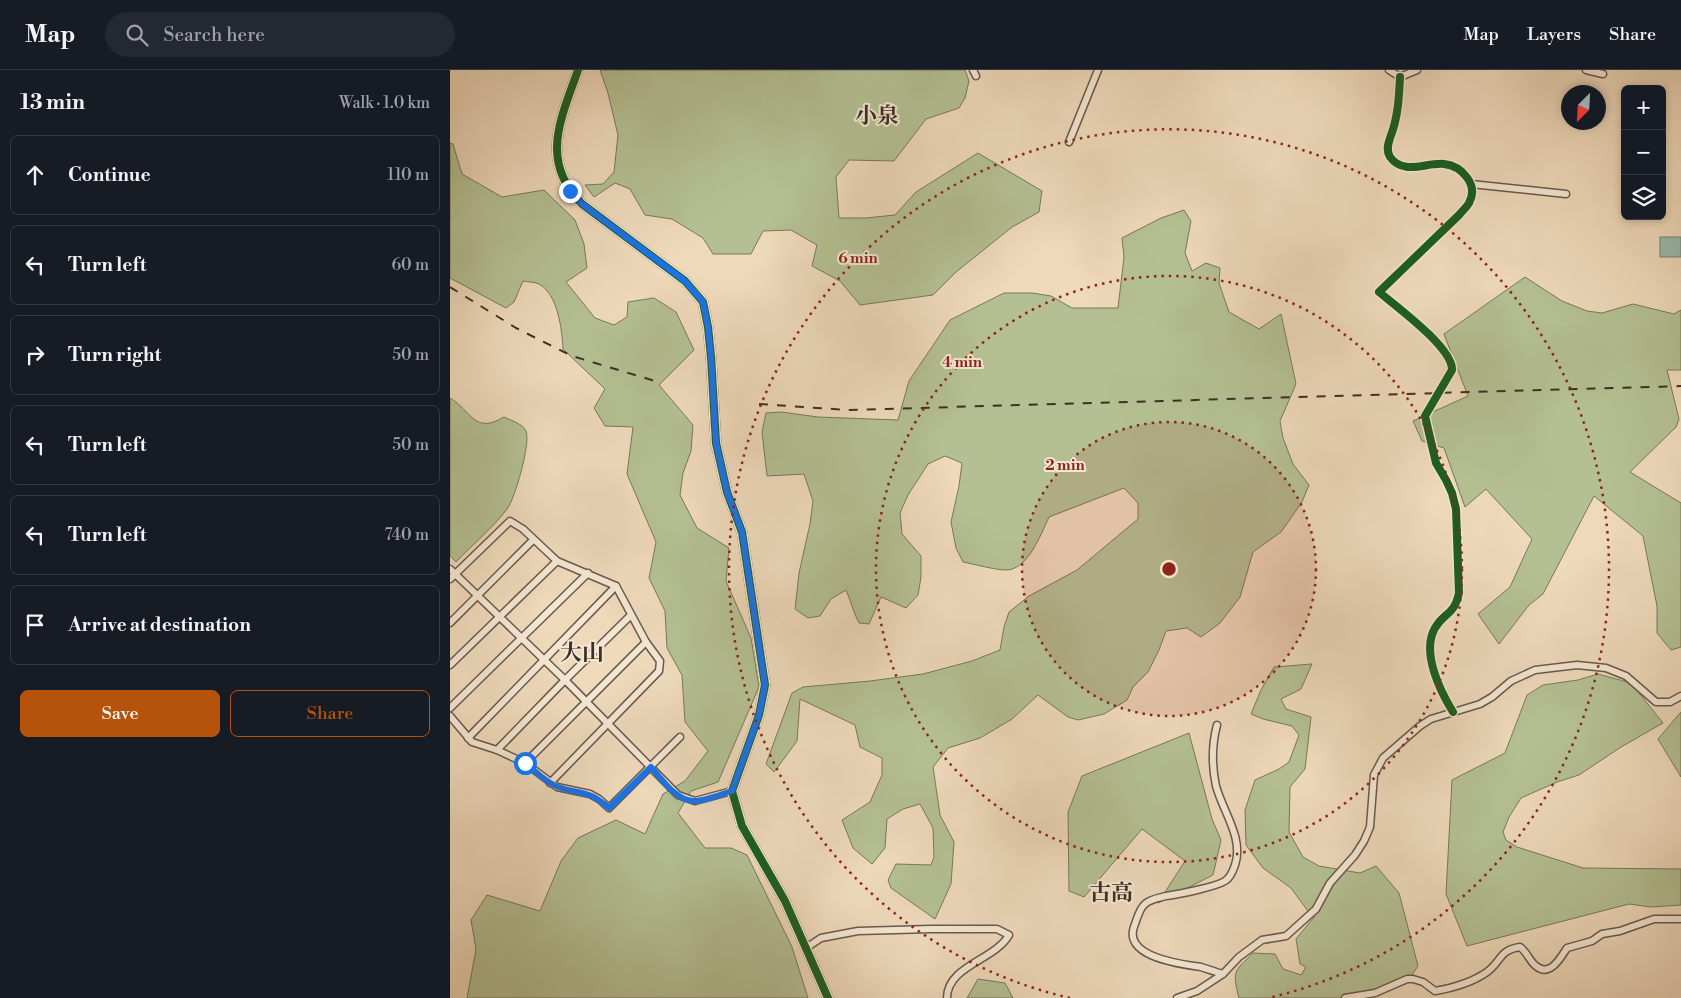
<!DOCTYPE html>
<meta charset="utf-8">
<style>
body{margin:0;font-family:"Libre Bodoni","Noto Serif JP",serif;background:#242831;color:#f1f3f6}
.controls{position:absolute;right:15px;top:15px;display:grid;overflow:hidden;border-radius:8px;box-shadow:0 2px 8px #0003}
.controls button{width:45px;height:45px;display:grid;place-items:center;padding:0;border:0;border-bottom:1px solid #363941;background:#171b24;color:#f1f3f6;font:25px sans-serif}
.compass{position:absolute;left:1111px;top:15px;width:45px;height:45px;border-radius:50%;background:#171b24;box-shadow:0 2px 8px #0003;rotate:204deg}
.stop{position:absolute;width:15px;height:15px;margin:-11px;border:4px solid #1a73e8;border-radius:50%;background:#fff}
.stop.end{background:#1a73e8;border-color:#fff;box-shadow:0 1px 5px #0008}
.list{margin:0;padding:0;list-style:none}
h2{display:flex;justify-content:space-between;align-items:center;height:65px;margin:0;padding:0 20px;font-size:21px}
h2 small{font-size:16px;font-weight:400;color:#9ea1a6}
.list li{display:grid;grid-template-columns:32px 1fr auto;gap:15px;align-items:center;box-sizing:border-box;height:80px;margin:0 10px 10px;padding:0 10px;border:1px solid #363941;border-radius:8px}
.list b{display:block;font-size:19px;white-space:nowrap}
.list em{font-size:16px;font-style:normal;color:#9ea1a6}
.actions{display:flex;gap:10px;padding:15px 20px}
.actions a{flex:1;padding:11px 0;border:1px solid #b45309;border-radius:8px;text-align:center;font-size:18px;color:#b45309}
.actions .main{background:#b45309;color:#fff}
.icon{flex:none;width:28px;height:28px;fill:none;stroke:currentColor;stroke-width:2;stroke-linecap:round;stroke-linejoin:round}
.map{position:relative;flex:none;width:1231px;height:928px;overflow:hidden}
header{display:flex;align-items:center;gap:30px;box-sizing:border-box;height:70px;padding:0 25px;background:#171b24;border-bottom:1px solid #363941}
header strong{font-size:24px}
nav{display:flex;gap:28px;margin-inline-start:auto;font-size:18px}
.search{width:350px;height:45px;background:#242831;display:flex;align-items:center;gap:12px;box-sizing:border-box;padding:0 18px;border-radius:28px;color:#9ea1a6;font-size:19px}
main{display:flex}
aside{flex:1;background:#171b24}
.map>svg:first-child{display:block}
.green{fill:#b4c093;stroke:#78785d}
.water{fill:#9abaad;stroke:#748277}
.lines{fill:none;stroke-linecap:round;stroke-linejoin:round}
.street-casing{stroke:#685a4c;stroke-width:9}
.secondary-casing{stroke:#3c2f27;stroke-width:11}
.street{stroke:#f4e6d3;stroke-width:6}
.secondary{stroke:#f4e6d3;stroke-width:9}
.rail{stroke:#3c2f27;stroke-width:2;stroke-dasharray:9 9;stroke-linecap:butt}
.cycleway-casing{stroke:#f4e6d3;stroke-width:11}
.cycleway{stroke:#1b5e20;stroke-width:8}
.route{stroke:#1a73e8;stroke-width:6}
.ring{fill:none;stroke:#8f2418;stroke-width:2.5;stroke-dasharray:2.5 5}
.labels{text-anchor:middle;stroke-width:4;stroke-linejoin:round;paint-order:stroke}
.quarter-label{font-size:22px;font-weight:bold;fill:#3c2f27;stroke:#f4e6d3}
.centre{fill:#8f2418;stroke:#f4e6d3;stroke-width:2.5}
.ring-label{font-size:15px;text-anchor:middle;font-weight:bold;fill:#8f2418;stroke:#f4e6d3;stroke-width:4;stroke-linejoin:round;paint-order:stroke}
</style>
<header>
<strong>Map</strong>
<div class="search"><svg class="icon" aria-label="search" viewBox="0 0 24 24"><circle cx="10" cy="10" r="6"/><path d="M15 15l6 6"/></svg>Search here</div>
<nav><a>Map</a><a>Layers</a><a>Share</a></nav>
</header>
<main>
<aside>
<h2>13 min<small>Walk · 1.0 km</small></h2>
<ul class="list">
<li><svg class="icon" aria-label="ahead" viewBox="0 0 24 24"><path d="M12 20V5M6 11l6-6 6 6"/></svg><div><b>Continue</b></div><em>110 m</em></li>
<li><svg class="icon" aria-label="left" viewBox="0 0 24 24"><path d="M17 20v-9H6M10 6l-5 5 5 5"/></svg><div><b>Turn left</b></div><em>60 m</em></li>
<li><svg class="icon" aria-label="right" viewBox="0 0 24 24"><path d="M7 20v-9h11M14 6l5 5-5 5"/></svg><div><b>Turn right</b></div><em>50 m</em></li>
<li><svg class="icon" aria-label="left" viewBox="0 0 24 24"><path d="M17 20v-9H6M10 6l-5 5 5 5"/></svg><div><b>Turn left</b></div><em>50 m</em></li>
<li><svg class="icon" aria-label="left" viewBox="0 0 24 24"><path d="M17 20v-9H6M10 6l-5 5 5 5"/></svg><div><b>Turn left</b></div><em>740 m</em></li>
<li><svg class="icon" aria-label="arrive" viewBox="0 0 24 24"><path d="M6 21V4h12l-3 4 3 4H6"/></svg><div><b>Arrive at destination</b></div></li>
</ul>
<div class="actions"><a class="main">Save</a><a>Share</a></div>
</aside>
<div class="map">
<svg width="1231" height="928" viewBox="0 0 1231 928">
<rect width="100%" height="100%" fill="#eed9bb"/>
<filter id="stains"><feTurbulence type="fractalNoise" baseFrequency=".004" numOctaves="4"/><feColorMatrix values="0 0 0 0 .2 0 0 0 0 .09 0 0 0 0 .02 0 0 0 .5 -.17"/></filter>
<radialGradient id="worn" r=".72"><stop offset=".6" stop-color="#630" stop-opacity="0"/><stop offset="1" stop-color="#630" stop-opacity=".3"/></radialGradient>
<g class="green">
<polygon points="150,0 515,0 519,11 515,28 509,38 476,49 444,91 399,90 386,107 389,148 416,148 445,145 466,122 528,83 592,121 589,142 562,157 506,202 483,225 410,235 390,211 362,196 367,175 341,160 313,161 301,184 263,184 253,168 222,149 195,145 180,119 165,113 144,127 135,115 153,114 164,102 168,65 158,23"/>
<path d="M0 73 3 74 12 104 52 127 94 120 125 150 134 174 137 198 116 212 145 248 164 255 177 247 178 232 204 228 226 242 244 280 209 315 243 355 241 381 233 403 230 425 247 458 279 478 276 511 301 568 309 617 268 712 241 721 228 743 255 778H281L297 785 342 877 358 928H17L26 879 21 850 37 825 90 841 111 791 128 768 166 750 195 764 213 724 235 711 258 681 235 652 232 605 217 578 215 541 199 508 206 472 177 404 183 357 155 356 144 338 155 319 113 279C112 260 108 224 89 214 85 212 78 212 73 211L64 232 56 238 0 208Z"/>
<path d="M734 140 741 151 735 183 742 201 756 193 770 198 769 213 779 242 809 259 831 244 846 314 830 351 833 368 843 394 859 415 852 432 831 462 803 482 790 527 770 553 751 567 737 558 716 561 709 580 698 602 683 617 677 630 654 644 628 650 618 647 588 625 562 649 530 668 498 678 483 697 490 745 504 772 501 814 485 849 441 818 438 810 446 794 481 795 484 787 483 758 470 734 453 739 437 749 435 778 422 794 403 778 392 750 420 732 432 705V688L410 677 405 655 350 629 347 671 324 702 316 694 342 623 353 617 420 611 473 604 522 591 550 580 554 557 559 542 579 526 627 500 688 449V433L674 418 599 447C591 464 578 500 556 500 545 500 524 494 513 492L506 478 501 452 509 416 512 393 495 386 478 394 458 425 450 443 452 464 471 486V507L468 525 456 538 431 527 419 554 409 553C403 542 401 531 396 520L381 529 370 546 358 548 345 539 349 503 360 454 363 431 354 404 317 406 312 362 316 343 331 342 368 347 448 350 459 311 500 250 554 223H582L601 226 622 238H668L674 187 672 168 711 148Z"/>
<polygon points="1075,207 1112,231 1137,241 1152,243 1183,234 1224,244 1231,240 1231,300 1217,300 1229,349 1226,357 1180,402 1231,433 1231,577 1221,580 1207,563 1207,536 1193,466 1144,426 1093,524 1079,535 1049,574 1028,544 1060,517 1082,469 1036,419 1015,437 994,378 972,371 963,351 1018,326 994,264"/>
<path d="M0 328C22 341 24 365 54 347 60 350 73 354 76 361 81 372 65 429 57 439 43 458 23 474 6 492L0 486Z"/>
<path d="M862 594 851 619 831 629 836 639 861 647 855 699 840 717 839 762 853 787 869 796 910 803 926 796 949 823 968 896 956 914 916 928H789C782 900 784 902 803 883L825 884 833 899 851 905 856 897 850 894 846 869 865 846 860 844 841 818 813 798 796 775 795 740 805 710 829 699 839 692 849 665 842 656 813 649 801 644 811 620 824 597Z"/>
<polygon points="1148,604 1181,613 1213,653 1171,677 1129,705 1107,712 1071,728 1059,747 1053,762 1056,770 1067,777 1133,798 1231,799 1231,835 1201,837 1179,834 1017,876 996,824 1002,710 1055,683 1077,625 1093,615 1128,610"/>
<polygon points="1231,642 1231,707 1208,669"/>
<polygon points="739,663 762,749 771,770 763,805 708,833 735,791 692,759 634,827 619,821 618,742 632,706"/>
<polygon points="528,909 555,913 563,928 517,928"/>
</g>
<rect class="water" x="1210" y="167" width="21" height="20"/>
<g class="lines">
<g class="street-casing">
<g id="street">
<polyline points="523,0 526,6"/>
<polyline points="939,0 950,7 967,0"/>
<polyline points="1136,0 1153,4"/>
<path d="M950 7C949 28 948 48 940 68 938 74 936 81 940 87 954 106 976 92 994 94 1012 96 1029 115 1019 133 1017 137 1012 141 1009 145L929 222C947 237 1003 278 1002 300L975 346 986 393 996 410 1002 423 1006 439 1009 523C1004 546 994 542 985 558 971 582 990 621 1003 642"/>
<polyline points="619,72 648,0"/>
<polyline points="1021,114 1116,124"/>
<polyline points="0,499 115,610 228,725 245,731 282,721"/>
<polyline points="0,509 60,451 73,459 107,491 166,516 196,572 210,591 209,601 100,713"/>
<polyline points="0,553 83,470"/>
<polyline points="0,595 107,491"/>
<polyline points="0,638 138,503"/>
<polyline points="0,646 22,672 47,680 75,693 107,717 140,724 149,729 159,738 230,667"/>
<path d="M767 655C762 674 762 697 766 716 773 742 794 768 785 795 783 801 780 808 775 811 765 817 730 824 716 826 709 828 700 829 695 834 690 838 687 848 685 854 670 887 731 894 751 897 758 899 765 902 773 904"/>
<polyline points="18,668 166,516"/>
<polyline points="47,680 115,610 181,545"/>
<polyline points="75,693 196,572"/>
<path d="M356 878 371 868 408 861 481 859H547L559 865C545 890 497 896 497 928"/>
<polyline points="727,928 747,921 773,904 789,887 812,870 836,866 866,839 880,813 905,785 914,771 920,757 924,705 933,688 970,656 981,649 1030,634 1042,627 1061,611 1085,600 1127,595 1156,598 1176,606 1206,632 1220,632 1231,626"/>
<path d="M895 928 925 923 957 909H963L973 912 985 921C1002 918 1023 912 1037 902 1052 891 1049 880 1070 877 1078 883 1080 892 1086 896 1100 908 1111 887 1117 878L1142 871 1152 864 1170 861 1204 849H1231"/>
</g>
</g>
<g class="secondary-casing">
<path id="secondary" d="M128 0C111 49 89 91 132 134L235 211 253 232 258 257 261 287 266 373 277 422 292 462 315 615 309 645 282 721 292 756 335 831 378 928"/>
</g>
<use href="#street" class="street"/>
<use href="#secondary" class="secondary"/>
<g class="rail">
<polyline points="0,217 66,258 122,286 205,311"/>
<polyline points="309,334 398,340 1231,316"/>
</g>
<g class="cycleway-casing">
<g id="cycleway">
<path d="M128 0C111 49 89 91 132 134L235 211 253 232 258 257 261 287 266 373 277 422 292 462 315 615 309 645 282 721 292 756 335 831 378 928"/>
<path d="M950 7C949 28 948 48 940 68 938 74 936 81 940 87 954 106 976 92 994 94 1012 96 1029 115 1019 133 1017 137 1012 141 1009 145L929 222C947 237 1003 278 1002 300L975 346 986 393 996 410 1002 423 1006 439 1009 523C1004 546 994 542 985 558 971 582 990 621 1003 642"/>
</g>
</g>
<use href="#cycleway" class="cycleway"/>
</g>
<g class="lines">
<path class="route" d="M75 693C85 701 96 713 108 717 131 725 137 719 159 738L201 697C212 709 225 730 243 731 253 732 272 724 282 721L309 645 315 615 292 462 277 422 266 373 261 287 258 257 253 232 235 211 132 134 120 121"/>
</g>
<circle cx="719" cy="499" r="147" fill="#8f2418" fill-opacity=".12"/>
<g class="ring">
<circle cx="719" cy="499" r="147"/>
<circle cx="719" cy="499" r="293"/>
<path d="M620 928A440 440 0 1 1 818 928"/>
</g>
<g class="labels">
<g class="quarter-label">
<text x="427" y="53">小泉</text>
<text x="132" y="590">大山</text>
<text x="661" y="830">古高</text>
</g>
</g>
<circle cx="719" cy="499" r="8" class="centre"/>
<g class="ring-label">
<text x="408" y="193">6 min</text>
<text x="512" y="297">4 min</text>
<text x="615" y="400">2 min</text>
</g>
<rect width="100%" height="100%" filter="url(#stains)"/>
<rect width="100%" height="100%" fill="url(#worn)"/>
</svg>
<div class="controls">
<button>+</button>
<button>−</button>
<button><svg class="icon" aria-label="layers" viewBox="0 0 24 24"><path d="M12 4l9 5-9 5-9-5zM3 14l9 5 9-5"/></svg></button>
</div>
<svg class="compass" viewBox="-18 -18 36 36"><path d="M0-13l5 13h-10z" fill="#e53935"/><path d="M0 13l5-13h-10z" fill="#9ea1a6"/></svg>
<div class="stop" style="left:75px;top:693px"></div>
<div class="stop end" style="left:120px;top:121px"></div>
</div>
</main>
